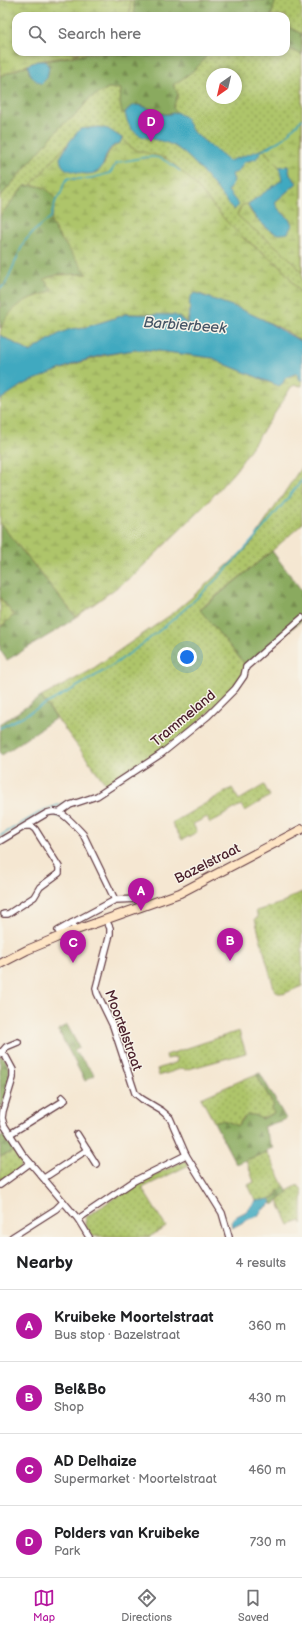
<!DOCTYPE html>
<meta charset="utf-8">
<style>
body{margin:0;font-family:"Balsamiq Sans",sans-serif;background:#f2f2f2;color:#202124}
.compass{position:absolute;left:206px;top:68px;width:36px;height:36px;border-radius:50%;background:#fff;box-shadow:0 2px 6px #0003;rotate:214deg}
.you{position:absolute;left:187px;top:657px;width:14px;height:14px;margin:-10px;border:3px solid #fff;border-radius:50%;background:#1a73e8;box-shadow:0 0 0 6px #1a73e833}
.badge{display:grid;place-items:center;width:26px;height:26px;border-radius:50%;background:#b5179e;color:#fff;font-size:13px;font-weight:700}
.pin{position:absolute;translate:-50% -33px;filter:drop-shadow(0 1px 2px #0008)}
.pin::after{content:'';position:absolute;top:21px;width:14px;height:12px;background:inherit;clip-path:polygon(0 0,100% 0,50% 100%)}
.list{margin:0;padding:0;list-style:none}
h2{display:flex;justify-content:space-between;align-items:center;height:52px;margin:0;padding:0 16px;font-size:17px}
h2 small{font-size:13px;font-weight:400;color:#757577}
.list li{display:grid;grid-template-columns:26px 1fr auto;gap:12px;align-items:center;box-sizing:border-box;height:72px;padding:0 16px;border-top:1px solid #e0e0e0}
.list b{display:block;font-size:15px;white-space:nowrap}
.list p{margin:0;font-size:13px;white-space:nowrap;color:#757577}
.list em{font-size:13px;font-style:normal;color:#757577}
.icon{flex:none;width:22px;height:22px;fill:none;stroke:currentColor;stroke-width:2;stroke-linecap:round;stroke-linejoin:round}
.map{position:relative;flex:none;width:302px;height:1237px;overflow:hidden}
.search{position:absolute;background:#fff;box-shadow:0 2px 6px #0003;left:12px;right:12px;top:12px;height:44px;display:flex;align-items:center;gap:10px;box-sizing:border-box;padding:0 14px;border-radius:12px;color:#757577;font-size:15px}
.sheet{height:340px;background:#fff}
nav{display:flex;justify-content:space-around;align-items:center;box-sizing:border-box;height:56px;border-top:1px solid #e0e0e0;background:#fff;font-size:11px;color:#757577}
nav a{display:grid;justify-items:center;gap:2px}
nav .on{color:#b5179e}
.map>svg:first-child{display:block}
.green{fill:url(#green-dots);stroke:#7c724a;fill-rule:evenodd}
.forest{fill:url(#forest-firs);stroke:#6a6444}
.wetland{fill:url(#wetland-marsh);stroke:#7c724a}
.water{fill:#40a9c0;stroke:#456476}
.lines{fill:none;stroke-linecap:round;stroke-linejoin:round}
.stream{stroke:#40a9c0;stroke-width:1.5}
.minor-casing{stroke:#643d44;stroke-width:8}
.secondary-casing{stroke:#643d44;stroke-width:10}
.minor{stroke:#fff;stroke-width:5.5}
.secondary{stroke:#fee5c5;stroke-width:8}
.labels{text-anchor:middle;stroke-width:3;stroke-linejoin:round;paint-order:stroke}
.street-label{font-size:14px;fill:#4a1f2b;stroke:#f7f3e8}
.water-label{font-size:15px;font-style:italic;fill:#465667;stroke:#f7f3e8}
</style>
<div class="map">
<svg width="302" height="1237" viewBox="0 0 302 1237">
<defs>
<pattern id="green-dots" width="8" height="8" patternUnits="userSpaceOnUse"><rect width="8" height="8" fill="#aec56a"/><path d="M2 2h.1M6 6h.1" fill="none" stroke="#909f57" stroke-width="1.8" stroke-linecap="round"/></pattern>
<pattern id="forest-firs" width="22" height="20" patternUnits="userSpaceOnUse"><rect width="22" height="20" fill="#8aaa5e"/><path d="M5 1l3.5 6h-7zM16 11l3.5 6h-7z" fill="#738a4e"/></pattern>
<pattern id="wetland-marsh" width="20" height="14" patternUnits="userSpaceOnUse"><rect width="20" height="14" fill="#aec56a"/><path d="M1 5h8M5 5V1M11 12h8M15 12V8" fill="none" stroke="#909f57"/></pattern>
</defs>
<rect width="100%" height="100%" fill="#f7f3e8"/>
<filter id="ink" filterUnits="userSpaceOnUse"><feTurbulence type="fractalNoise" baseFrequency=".025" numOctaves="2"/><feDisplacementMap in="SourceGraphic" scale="8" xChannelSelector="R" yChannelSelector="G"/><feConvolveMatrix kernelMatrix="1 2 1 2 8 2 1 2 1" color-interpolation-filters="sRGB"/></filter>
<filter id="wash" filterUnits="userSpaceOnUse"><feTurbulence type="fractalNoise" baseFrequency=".012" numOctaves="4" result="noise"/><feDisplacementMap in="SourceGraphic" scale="16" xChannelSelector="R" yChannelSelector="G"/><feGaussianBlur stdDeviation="0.9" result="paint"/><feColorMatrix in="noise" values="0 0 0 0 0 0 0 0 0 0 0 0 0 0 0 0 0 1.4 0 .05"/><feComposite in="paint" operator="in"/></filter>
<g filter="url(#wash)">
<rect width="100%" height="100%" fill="#f5e7d2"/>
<g class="green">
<path d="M0 0H302V295L279 265 242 237 227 222 113 203 9 316 0 328ZM16 16H286V52H16ZM212 74H236V98H212Z"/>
<polygon points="302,466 302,524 272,551 200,609 247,667 246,676 170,749 108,787 41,697 88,672 169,616 190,599 250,545"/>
<polygon points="264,785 270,796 245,811 241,805 210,823 207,817 193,824 197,832 182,840 172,823 232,788 239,800"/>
<polygon points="302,892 302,986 283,994 275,992 255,919 258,918 256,911 288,901 287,899"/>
<polygon points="239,1031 246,1053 185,1070 183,1068 159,1076 157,1069 177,1062 176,1057 167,1059 166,1055"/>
<path d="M256 1074 274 1106V1113L261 1119 254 1115 243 1118 237 1126C229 1122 223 1118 214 1122L201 1098Z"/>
<path d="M17 1150C32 1167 13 1172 0 1181V1157Z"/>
<path d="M267 1152 285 1187C280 1189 279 1193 275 1196 270 1201 263 1200 256 1201L248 1185 254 1182 246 1160Z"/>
<polygon points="184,1161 186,1161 189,1165 142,1188 166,1227 149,1237 96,1236 92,1237 85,1224 86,1217 137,1183"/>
<polygon points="298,1185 302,1190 302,1224 301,1221 289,1225 278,1201 288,1193 287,1191"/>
</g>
<g class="forest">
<polygon points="133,0 276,0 271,16 135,16"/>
<polygon points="286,26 302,34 302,55 286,47"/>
<path d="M137 52H208C202 67 186 76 173 85L178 94 173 108 176 112C162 118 154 110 141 105L128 109 125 113H122L120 104 121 89 108 88 89 99 77 114 62 125 0 197V76L28 65 29 73 41 84 47 78 49 67 45 61 91 53 132 55Z"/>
<path d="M24 186C40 185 47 185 56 200L51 222 59 236 88 274 57 275 44 279 53 290C46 294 38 296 30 299 17 304 8 317 0 328V216Z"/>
<polygon points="0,523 76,617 59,629 7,660 0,650 0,627 14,615 0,598"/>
<polygon points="272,551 302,591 302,620 247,667 200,610"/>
<polygon points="41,697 56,718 2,755 0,753 0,724"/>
<polygon points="67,1025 79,1047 74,1050 95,1075 85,1081 58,1030"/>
<path d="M0 1055C18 1068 5 1095 0 1113Z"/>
<path d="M260 1073 286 1119 263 1127 273 1148 267 1150V1152L236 1164 214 1122C223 1118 229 1122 237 1126L247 1115H254L262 1119 274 1113 271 1108 274 1106 256 1074Z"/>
<polygon points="8,1134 17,1150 0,1157 0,1136"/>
<polygon points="285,1187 288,1193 273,1205 270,1199 276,1196 279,1190"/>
</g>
<g class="wetland">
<polygon points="0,0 130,0 130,16 16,16 16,52 80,52 72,56 37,61 0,76"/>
<path d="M302 119V273C285 249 258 235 237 215L242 205 248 204C249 215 264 225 272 232L291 220 276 207 275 202 297 183 290 175 288 166 279 167 263 149 284 138Z"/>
<path d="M122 138 130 147 139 151 166 158 176 166 191 180 227 222 242 237 279 265 289 277 302 295V342C272 319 235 309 200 294L189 303C191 312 187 316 187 324L184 320 174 315 125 314 118 317 53 337 30 352 0 335C0 321 16 305 29 299 37 296 45 294 53 290L44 279 57 275 87 274 59 236 51 222 56 200C49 189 44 186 31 185L70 141 60 158 104 165C107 154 110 148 120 143Z"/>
<path d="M134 350H151L213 358 227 365 279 386 285 378 297 373 299 376V379L302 381V386L295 385 291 387 275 413 236 470 206 504 134 575 76 617 0 523V400C13 388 27 383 43 376 76 363 99 355 134 350Z"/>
<polygon points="0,598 14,615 0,627"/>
</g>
<g class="water">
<path d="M37 61H45L49 67 47 78 41 84C33 79 29 74 28 65Z"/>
<path d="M135 105C152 106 158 120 176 112L185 117 193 132 229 161 263 149 256 159 244 162 238 172 232 174 234 181 228 191 239 205 234 210C217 191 194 156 172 145 151 135 131 143 125 113L128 109Z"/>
<path d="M99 127 108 129 122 138 120 143C118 144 114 145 112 147 101 156 108 174 87 174 82 174 76 172 72 171 64 169 61 166 60 158L70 141 80 129Z"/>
<path d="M288 166 290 175 297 183 275 202C277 212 289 215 292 225L288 233C283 234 278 235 273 232 266 229 249 212 248 204L282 180 279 167Z"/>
<path d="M195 293 238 308 264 320 302 342V381L299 379V376L297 373 285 378 283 383 279 386 227 365 213 358 151 350H134L102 355 76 363 22 385 0 400V335L30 352C40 346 69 324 80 329L118 317 125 314 174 315 179 317 187 324C188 319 190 316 190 311 191 304 186 298 195 293Z"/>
<polygon points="270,1199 272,1203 261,1211 258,1216 249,1219 232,1228 231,1221 237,1216 245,1212 256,1201"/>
</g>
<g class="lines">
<g class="stream">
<polyline points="263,150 284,138 302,119"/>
<path d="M0 288 5 285 24 242 33 232 51 217 56 200 61 193 64 183 68 178C84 181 96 177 110 173L116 164C121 161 126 161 131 160 155 154 161 156 180 171"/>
<path d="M0 728C39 708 79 687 116 663 190 613 248 550 302 480"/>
<polyline points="46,817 52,814 65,819"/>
<polyline points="0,836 44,810 65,803"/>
</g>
</g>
</g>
<g filter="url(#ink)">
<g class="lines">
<g class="minor-casing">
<g id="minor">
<polyline points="60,812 70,805 97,796 161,754 208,716 235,689 244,676 246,667 302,618"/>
<path d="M0 841 47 813C50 812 53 811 56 812 64 812 77 828 83 834L115 900"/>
<polyline points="4,914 8,914 34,897 40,887 59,873 59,867 35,829 31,826 27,826"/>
<polyline points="106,920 110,928 110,934 96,988 97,993 113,1026 135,1093 142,1099 162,1111 170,1118 186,1155 222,1213 229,1237"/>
<polyline points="76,930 72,923 115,900 139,899"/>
<polyline points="58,931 72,923"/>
<polyline points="0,1052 6,1057 13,1070 13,1078 3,1111 2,1118 4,1125 22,1153 78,1219 89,1237"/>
<polyline points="1,1053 6,1047 18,1042"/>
<polyline points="10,1134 65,1100 62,1097"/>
<polyline points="77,1134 96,1164"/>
<polyline points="44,1178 87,1150"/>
<polyline points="0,1185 30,1163"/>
<polyline points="78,1219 134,1181 186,1155"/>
<polyline points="12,1237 56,1209 63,1202"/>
</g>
</g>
<g class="secondary-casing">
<polyline id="secondary" points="0,964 27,950 68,933 180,893 302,829"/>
</g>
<use href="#minor" class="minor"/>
<use href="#secondary" class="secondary"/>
</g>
</g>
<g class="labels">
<g class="street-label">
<text transform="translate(183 718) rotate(-40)" y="5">Trammeland</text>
<text transform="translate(207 863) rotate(-27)" y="5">Bazelstraat</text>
<text transform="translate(124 1030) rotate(70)" y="5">Moortelstraat</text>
</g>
<g class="water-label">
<text transform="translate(185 325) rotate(4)" y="5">Barbierbeek</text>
</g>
</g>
</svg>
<svg class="compass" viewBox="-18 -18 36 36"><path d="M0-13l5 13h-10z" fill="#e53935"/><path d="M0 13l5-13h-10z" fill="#757577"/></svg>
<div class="you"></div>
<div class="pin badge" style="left:141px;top:911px">A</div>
<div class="pin badge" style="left:230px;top:961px">B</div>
<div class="pin badge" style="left:73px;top:963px">C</div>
<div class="pin badge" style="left:151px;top:142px">D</div>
<div class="search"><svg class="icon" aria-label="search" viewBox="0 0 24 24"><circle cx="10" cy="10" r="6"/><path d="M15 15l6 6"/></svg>Search here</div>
</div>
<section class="sheet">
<h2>Nearby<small>4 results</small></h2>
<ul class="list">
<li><span class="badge">A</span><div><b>Kruibeke Moortelstraat</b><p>Bus stop · Bazelstraat</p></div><em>360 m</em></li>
<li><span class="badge">B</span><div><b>Bel&amp;Bo</b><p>Shop</p></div><em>430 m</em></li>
<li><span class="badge">C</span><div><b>AD Delhaize</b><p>Supermarket · Moortelstraat</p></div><em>460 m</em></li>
<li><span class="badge">D</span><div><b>Polders van Kruibeke</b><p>Park</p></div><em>730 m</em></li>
</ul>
</section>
<nav>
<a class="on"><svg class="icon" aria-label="map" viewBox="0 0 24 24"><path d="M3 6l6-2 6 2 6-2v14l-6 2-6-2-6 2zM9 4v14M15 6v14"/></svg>Map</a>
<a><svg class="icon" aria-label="directions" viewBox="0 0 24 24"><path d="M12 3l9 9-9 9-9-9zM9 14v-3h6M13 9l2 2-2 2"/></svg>Directions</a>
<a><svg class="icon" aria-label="saved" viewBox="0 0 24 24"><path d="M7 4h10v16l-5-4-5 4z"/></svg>Saved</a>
</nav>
